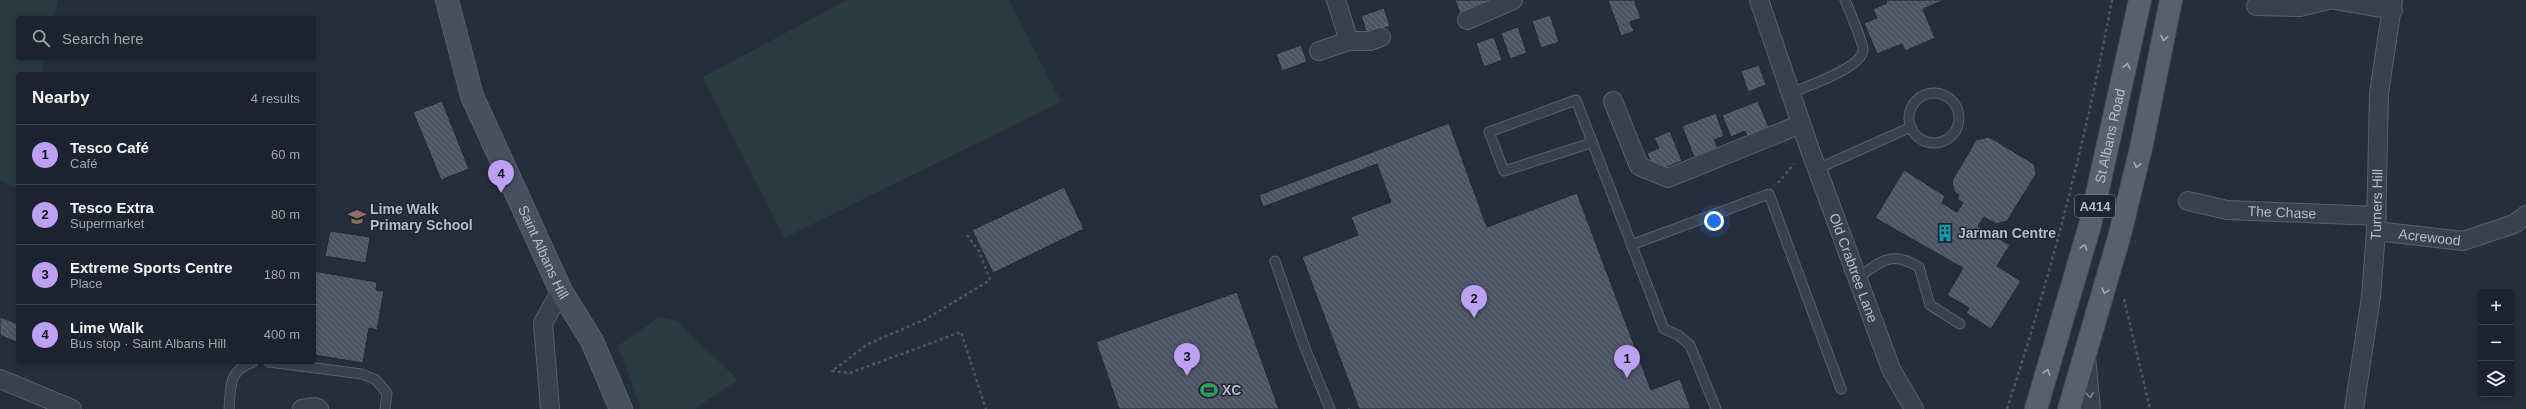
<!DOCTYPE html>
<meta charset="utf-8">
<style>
body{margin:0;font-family:Arial,sans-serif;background:#292f3a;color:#f1f3f6}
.controls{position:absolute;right:12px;bottom:12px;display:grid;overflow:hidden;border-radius:4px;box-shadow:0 2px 6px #0003}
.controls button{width:36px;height:36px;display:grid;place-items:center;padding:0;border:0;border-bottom:1px solid #3a3f4a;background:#1c222e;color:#f1f3f6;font:20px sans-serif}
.you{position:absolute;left:1714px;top:221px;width:14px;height:14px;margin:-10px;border:3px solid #fff;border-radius:50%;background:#1a73e8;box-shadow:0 0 0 6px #1a73e833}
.badge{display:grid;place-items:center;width:26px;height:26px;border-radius:50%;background:#bca0f2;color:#111;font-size:13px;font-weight:700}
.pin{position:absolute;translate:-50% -33px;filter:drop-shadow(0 1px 2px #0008)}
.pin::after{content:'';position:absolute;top:21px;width:14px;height:12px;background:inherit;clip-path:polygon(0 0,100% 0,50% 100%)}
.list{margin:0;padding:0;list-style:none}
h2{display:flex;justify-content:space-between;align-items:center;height:52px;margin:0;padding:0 16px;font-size:17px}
h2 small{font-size:13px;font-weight:400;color:#a0a4aa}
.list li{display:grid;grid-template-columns:26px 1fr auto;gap:12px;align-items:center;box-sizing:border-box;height:60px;padding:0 16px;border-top:1px solid #3a3f4a}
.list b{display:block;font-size:15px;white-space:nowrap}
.list p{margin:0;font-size:13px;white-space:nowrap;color:#a0a4aa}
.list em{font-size:13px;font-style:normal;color:#a0a4aa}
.icon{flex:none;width:22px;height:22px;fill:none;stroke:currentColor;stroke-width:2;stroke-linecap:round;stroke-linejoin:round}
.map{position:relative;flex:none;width:2526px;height:409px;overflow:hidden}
.search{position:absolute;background:#1c222e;box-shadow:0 2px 6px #0003;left:16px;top:16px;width:300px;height:44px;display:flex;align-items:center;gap:10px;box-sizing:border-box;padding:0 14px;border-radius:4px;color:#a0a4aa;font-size:15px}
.panel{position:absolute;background:#1c222e;box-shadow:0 2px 6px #0003;left:16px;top:72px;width:300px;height:292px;border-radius:4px}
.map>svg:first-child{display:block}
.park{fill:#293b3f}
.building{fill:url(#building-back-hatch);stroke:#212734}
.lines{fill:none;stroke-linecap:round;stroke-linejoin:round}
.lane-casing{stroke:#585e6b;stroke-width:11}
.street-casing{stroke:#585e6b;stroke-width:20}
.secondary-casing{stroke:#585e6b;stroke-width:24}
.primary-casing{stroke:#434956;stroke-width:24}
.path{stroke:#48585d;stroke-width:2.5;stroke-dasharray:3 3;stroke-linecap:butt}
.lane{stroke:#3a404d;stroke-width:9}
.street{stroke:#3a404d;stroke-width:18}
.secondary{stroke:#484f60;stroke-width:22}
.primary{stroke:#585f6d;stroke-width:22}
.oneway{stroke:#a3a9b6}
.oneway2{stroke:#7e8491}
.labels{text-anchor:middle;stroke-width:3;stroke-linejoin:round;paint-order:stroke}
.shield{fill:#1f2532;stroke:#898e9b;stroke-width:1}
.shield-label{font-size:13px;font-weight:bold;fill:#b6bbc8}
.street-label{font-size:14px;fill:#b6bbc8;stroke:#1f2532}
.poi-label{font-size:14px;font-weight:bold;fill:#b6bbc8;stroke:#1f2532;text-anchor:start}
</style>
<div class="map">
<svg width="2526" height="409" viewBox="0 0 2526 409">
<defs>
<pattern id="building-back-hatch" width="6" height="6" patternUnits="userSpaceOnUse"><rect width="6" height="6" fill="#4d5465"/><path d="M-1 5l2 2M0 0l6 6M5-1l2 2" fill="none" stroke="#646b7a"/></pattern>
</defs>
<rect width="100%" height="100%" fill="#262e3d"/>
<g class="park">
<polygon points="0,0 58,0 54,18 18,18 18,58 45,58 42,74 18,74 18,178 16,188 0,180"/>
<polygon points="847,0 1009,0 1061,102 784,238 703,77"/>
<polygon points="659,317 677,321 738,380 694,409 641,409 618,346"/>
</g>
<g class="building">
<polygon points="1455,0 1494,0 1461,16"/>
<polygon points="1608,0 1634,0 1641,18 1630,22 1634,31 1621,36"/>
<polygon points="1886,0 1944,0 1923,9 1935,38 1905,51 1902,44 1877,54 1864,23 1877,18 1873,9 1887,3"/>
<polygon points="1384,8 1390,26 1367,34 1361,16"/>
<polygon points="1550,15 1559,42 1541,48 1532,21"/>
<polygon points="1518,27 1527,53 1510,59 1501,33"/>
<polygon points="1494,37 1502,60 1484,67 1476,43"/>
<polygon points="1301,45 1307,62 1282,71 1276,54"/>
<polygon points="1759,65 1766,85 1748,92 1741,71"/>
<polygon points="442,101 469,169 441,180 413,112"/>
<polygon points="1758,101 1770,130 1749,139 1745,131 1731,137 1722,115"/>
<polygon points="1716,113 1724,136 1714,140 1718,148 1694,157 1682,126"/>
<polygon points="1449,123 1487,227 1577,193 1651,390 1680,379 1691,409 1359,409 1302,257 1358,235 1351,217 1391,202 1377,164 1263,207 1259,195"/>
<polygon points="1670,131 1682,161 1655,172 1647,153 1659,148 1654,138"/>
<polygon points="1989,137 2034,164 2036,174 2007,221 1996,224 1984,217 1978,226 2010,245 1997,266 2021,281 1991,329 1966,313 1969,308 1947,295 1963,268 1875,218 1904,170 1945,196 1942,203 1957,212 1963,203 1957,199 1959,195 1954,191 1952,181 1976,140"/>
<polygon points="1064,187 1084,229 993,273 972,230"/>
<polygon points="330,231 370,237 366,263 325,256"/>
<polygon points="314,271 377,282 376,290 384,291 377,330 369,328 363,363 314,355"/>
<polygon points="1237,292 1279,409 1119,409 1096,342"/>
<polygon points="0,317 18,324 18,343 0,335"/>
</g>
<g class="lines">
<g class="lane-casing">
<g id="lane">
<path d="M1791 93C1807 86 1862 68 1863 50 1863 41 1849 10 1845 0"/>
<circle cx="1934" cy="118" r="25"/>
<polyline points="1591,143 1504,171 1489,132 1576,100 1664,329 1678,335 1690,345 1716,409"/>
<polyline points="1817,169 1911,127"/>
<polyline points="1631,245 1769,194 1841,389"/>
<polyline points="1275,261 1305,348 1330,409"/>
<path d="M1857 278C1883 261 1890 250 1919 267L1930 305 1960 324"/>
<polyline points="269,362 362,374 376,380 387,393 385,409"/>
<path d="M229 409C231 386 228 371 253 362"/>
</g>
</g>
<g class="street-casing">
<g id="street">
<polyline points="1336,0 1349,41 1370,41 1381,37"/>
<path id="s1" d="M1759 0 1809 147 1891 369 1914 409"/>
<polyline points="2334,0 2393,10"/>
<polyline points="2256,6 2300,7 2328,0"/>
<polyline points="1467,20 1513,0"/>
<polyline points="1319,51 1349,41"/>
<polyline points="1613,101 1639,166 1668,178 1801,124"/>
<path id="s2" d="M2188 201 2227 210 2377 216"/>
<path id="s3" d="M2376 231 2463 241 2514 224 2526 215"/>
<polyline points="2086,357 2091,409"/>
<polyline points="0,379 72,409"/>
<polyline points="302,409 315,407 319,409"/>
<polyline points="550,409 543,323 561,291"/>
<path id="s4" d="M2354 409 2371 297 2376 231 2379 93 2393 0"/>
</g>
</g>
<g class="secondary-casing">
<g id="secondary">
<path id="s5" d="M447 0 472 96 561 291 592 341 621 409"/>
</g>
</g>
<g class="primary-casing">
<g id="primary">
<path id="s6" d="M2036 409 2090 225 2140 0"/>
<polyline points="2069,409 2120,234 2141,148 2171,0"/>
</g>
</g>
<g class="path">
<polyline points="1778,183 1794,164"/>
<polyline points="967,235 979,251 990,280 926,319 868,344 832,371 850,373 961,332 986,409"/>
<polyline points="2124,299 2150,409"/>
<polyline points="1348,409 1350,409"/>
<path d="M2007 409C2051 275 2086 139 2112 0"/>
</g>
<use href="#lane" class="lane"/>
<use href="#street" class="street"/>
<use href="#secondary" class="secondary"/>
<use href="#primary" class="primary"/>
</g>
<defs><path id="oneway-chevron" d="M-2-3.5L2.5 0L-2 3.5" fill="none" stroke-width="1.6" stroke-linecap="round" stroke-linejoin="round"/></defs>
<g class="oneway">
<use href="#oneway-chevron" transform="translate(2164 38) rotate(102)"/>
<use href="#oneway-chevron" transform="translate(2127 66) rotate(-77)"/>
<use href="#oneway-chevron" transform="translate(2137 165) rotate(104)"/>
<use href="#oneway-chevron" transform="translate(2084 247) rotate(-74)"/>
<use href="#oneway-chevron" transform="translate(2105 291) rotate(106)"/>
<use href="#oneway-chevron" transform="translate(2047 372) rotate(-72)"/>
</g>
<use class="oneway2" href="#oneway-chevron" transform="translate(2090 395) rotate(84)"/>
<defs>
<g id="school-bare" transform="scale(1.38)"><path d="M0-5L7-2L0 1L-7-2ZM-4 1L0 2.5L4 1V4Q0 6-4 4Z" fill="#8d6e63" stroke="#1f2532" stroke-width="2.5" paint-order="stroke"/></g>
<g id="building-bare" transform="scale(1.38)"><path d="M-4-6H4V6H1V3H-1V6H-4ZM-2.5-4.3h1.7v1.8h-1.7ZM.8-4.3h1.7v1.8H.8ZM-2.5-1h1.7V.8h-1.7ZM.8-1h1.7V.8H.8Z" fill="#0f9aa8" stroke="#1f2532" stroke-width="2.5" paint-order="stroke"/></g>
<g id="stadium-bare" transform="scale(1.38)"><path d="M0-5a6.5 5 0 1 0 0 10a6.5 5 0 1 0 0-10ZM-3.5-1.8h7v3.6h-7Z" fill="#2e9e5b" stroke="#1f2532" stroke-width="2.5" paint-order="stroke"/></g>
</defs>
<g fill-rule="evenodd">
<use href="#school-bare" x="357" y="217"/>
<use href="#building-bare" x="1945" y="233"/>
<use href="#stadium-bare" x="1209" y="390"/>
</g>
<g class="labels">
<rect class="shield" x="2075" y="195" width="40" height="22" rx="3"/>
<g class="shield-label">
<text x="2095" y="211">A414</text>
</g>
<g class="street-label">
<text dy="5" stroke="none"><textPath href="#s6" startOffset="283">St Albans Road</textPath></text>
<text dy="5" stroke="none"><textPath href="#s4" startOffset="206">Turners Hill</textPath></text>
<text dy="5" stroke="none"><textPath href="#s2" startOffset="95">The Chase</textPath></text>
<text dy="5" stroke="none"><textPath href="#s3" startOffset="54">Acrewood</textPath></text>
<text dy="5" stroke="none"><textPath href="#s5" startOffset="271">Saint Albans Hill</textPath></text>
<text dy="5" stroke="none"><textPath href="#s1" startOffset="284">Old Crabtree Lane</textPath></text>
</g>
<g class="poi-label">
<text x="370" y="214">Lime Walk<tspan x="370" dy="16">Primary School</tspan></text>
<text x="1958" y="238">Jarman Centre</text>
<text x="1222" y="395">XC</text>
</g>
</g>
</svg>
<div class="controls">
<button>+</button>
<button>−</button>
<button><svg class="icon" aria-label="layers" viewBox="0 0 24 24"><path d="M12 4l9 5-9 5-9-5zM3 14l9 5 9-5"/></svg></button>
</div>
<div class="you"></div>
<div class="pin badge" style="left:1627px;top:378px">1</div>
<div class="pin badge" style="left:1474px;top:318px">2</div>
<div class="pin badge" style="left:1187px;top:376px">3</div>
<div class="pin badge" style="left:501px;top:193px">4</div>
<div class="search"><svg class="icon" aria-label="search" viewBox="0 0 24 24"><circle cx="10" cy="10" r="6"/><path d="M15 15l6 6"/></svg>Search here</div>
<section class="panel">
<h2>Nearby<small>4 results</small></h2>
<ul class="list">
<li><span class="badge">1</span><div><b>Tesco Café</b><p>Café</p></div><em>60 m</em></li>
<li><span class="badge">2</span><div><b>Tesco Extra</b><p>Supermarket</p></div><em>80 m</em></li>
<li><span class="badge">3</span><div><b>Extreme Sports Centre</b><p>Place</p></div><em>180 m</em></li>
<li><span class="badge">4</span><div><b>Lime Walk</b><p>Bus stop · Saint Albans Hill</p></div><em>400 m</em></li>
</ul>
</section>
</div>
